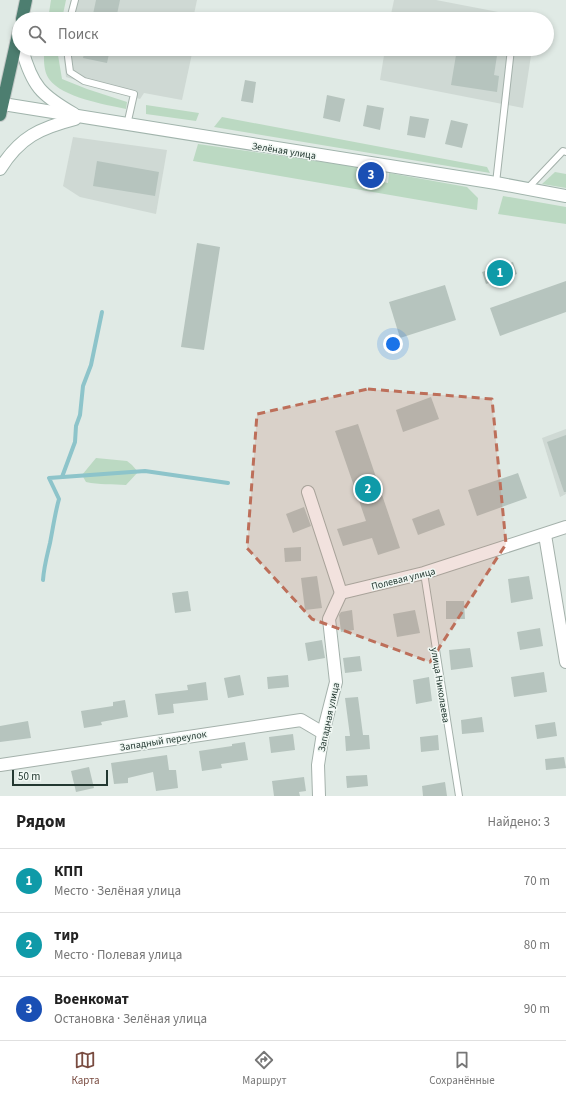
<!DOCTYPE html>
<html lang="ru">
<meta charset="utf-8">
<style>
body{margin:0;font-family:"Source Sans 3",sans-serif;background:#f2f2f2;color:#222}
.scale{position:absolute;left:12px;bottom:10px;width:96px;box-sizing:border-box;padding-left:4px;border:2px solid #233831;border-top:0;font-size:11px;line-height:14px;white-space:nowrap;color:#233831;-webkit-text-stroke:3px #f0f7f3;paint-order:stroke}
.you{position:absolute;left:393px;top:344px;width:14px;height:14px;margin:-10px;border:3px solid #fff;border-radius:50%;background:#1a73e8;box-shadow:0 0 0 6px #1a73e833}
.badge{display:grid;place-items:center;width:26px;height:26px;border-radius:50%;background:#794b40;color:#fff;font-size:13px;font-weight:700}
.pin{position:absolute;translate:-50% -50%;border:2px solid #fff;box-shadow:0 1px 4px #0006}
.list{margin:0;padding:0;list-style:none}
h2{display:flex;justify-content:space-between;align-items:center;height:52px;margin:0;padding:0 16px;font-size:17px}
h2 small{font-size:13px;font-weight:400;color:#767676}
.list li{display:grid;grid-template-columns:26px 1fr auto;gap:12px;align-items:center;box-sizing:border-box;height:64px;padding:0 16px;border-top:1px solid #e0e0e0}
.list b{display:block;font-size:15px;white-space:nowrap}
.list p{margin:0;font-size:13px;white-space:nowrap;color:#767676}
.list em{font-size:13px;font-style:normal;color:#767676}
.icon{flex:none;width:22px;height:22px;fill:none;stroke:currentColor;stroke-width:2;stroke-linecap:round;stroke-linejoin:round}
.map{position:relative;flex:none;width:566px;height:796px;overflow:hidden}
.search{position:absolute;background:#fff;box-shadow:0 2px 6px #0003;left:12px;right:12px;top:12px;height:44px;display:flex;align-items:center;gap:10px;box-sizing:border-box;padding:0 14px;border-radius:22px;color:#767676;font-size:15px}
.sheet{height:244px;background:#fff}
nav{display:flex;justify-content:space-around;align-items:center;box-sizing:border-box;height:56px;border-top:1px solid #e0e0e0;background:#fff;font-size:11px;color:#767676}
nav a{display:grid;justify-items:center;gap:2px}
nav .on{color:#794b40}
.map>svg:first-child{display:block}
.built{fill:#cfd9d4}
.green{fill:#bbd9c2}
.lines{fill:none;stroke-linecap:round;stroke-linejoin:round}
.stream{stroke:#8dc4ca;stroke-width:4}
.building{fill:#b6c4be}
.service-casing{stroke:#a4b1ab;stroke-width:8}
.minor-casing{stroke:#a4b1ab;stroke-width:14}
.secondary-casing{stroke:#a1b4ac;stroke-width:14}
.trunk-casing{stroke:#c1c7c5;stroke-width:14}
.service{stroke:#fff;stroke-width:6}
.minor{stroke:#fff;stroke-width:12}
.secondary{stroke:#fff;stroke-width:12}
.trunk{stroke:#4d7e70;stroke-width:12}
.marked{fill:#bd6f5a;fill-opacity:0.2;stroke:#bd6f5a;stroke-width:3;stroke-dasharray:8 5;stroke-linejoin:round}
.labels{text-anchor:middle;stroke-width:3;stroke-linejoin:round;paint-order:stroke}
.street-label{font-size:10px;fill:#233831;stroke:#f0f7f3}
</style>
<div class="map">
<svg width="566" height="796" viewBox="0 0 566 796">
<rect width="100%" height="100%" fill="#e0eae5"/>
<g class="built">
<polygon points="71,0 197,0 193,19 67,19"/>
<polygon points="394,0 436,0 534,19 390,19"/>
<polygon points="63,49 193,49 182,100 144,93 140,99 66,77"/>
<polygon points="385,49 532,49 523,108 380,80"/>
<polygon points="73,137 167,150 156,214 80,197 63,186"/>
<polygon points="566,429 566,494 560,497 542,438"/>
</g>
<g class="green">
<polygon points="51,0 66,0 62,19 48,19"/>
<path d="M44 49H57L62 79 87 89 127 102 126 109C104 104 63 98 49 79 43 71 44 58 44 49Z"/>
<polygon points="146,105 199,113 196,121 146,114"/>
<polygon points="222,117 487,167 490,173 214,127"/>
<polygon points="198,144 358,167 357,177 388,183 389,173 467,187 478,198 477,210 193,161"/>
<polygon points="555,172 566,174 566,188 542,184"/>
<polygon points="503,196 566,207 566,224 498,214"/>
<path d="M96 458 127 461 132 465 138 472 126 485C113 484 99 485 86 482L82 475Z"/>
</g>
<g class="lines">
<g class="stream">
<polyline points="62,477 75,442 76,426 80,415 83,386 91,365 102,312"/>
<path d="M43 580C44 566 47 556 50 543 53 528 55 513 59 499L49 478 145 471 228 483"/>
</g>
</g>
<g class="building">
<polygon points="96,0 120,0 116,19 92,19"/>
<polygon points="85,49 110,49 107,63 83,58"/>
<polygon points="457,49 498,49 494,75 499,76 497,92 451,85"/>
<polygon points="245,80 256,82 253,103 241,101"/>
<polygon points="327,95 345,99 340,122 323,118"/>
<polygon points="367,105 384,108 380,130 363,126"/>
<polygon points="410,116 429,119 425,138 407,135"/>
<polygon points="451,120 468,124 462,148 445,144"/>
<polygon points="97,161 159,172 155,196 93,186"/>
<polygon points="197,243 220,247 204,350 181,347"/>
<polygon points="513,262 517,274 486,284 482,272"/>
<polygon points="566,281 566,312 500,336 490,308"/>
<polygon points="445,285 456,320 400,338 389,302"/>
<polygon points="431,397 439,419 403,432 396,410"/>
<polygon points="358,424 400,548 378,555 372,538 343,546 337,529 366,521 335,431"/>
<polygon points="566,435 566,492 564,492 547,442"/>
<polygon points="518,473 527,498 477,516 468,490"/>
<polygon points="304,507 311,526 293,533 286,514"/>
<polygon points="439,509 445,525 418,535 412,519"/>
<polygon points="301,547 301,561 285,562 284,548"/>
<polygon points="317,576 322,608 305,610 301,578"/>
<polygon points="529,576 533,599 511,603 508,579"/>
<polygon points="188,591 191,611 175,613 172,593"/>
<polygon points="446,601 464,601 465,619 446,619"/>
<polygon points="352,610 354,630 341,632 339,615 341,612"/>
<polygon points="415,610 420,633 397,637 393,614"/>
<polygon points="540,628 543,646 520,650 517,632"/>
<polygon points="322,640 325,658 308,661 305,643"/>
<polygon points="470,648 473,667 451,670 449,650"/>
<polygon points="360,656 362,671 345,673 343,658"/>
<polygon points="544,672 547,692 514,697 511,677"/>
<polygon points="240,675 244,695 228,698 224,678"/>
<polygon points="288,675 289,687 268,689 267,677"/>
<polygon points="429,677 432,701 416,704 413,680"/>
<polygon points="206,682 208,700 173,704 174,713 158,715 155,694 188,690 187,685"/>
<polygon points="358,697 363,735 369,735 370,749 346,751 345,736 350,736 345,698"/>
<polygon points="125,700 128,717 101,722 102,725 84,728 81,711 113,706 113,702"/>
<polygon points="482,717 484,732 462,734 461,720"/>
<polygon points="28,721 31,738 0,742 0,726"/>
<polygon points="555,722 557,736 537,739 535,725"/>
<polygon points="293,734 295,750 271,753 269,737"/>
<polygon points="438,735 439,750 421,752 420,737"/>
<polygon points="245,742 248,760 221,764 222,768 202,771 199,751 232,746 232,744"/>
<polygon points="167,755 169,770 176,770 178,788 156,791 153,772 128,778 128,783 114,784 111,763"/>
<polygon points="564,757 566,768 546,770 545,759"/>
<polygon points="89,767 94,788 76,792 71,771"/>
<polygon points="367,775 368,786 347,788 346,776"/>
<polygon points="304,777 306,791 299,792 300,796 274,796 272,781"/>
<polygon points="445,782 447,796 423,796 422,786"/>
</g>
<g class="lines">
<g class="service-casing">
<g id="service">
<polyline points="70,19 75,0"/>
<polyline points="67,49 70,72 84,81 134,94 127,125"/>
<polyline points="496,183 511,49"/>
<polyline points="527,189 563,151 566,152"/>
<polyline points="424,573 459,796"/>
</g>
</g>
<g class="minor-casing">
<g id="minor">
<polyline points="308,492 341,593 424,573 566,527"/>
<polyline points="545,535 566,662"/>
<polyline points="0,765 301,720 323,733"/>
<polyline points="319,796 318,765 323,733 336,682 329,619 341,593"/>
</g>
</g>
<g class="secondary-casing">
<g id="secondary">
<path d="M22 49C32 86 41 95 74 114"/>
<polyline points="3,104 496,183 566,196"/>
<path d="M0 169C20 137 40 128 75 119"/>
</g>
</g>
<g class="trunk-casing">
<g id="trunk">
<polyline points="22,19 26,0"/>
<polyline points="0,115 19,30"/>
</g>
</g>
<use href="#service" class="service"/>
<use href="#minor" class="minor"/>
<use href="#secondary" class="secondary"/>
<use href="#trunk" class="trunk"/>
</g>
<path class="marked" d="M368 389 492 399 506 544 430 662 312 619 247 548 257 414Z"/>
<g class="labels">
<g class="street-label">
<text transform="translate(284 150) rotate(9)" y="4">Зелёная улица</text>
<text transform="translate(403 578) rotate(-14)" y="4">Полевая улица</text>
<text transform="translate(441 685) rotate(81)" y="4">улица Николаева</text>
<text transform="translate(328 717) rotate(-78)" y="4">Западная улица</text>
<text transform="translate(163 740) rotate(-9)" y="4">Западный переулок</text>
</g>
</g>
</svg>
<div class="scale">50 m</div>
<div class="you"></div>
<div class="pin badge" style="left:500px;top:273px;background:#0f9aa8">1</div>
<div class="pin badge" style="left:368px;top:489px;background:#0f9aa8">2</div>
<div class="pin badge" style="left:371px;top:175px;background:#1a4fb4">3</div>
<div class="search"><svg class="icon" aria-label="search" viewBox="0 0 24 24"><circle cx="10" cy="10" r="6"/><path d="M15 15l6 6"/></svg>Поиск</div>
</div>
<section class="sheet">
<h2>Рядом<small>Найдено: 3</small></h2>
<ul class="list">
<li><span class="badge" style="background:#0f9aa8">1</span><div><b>КПП</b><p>Место · Зелёная улица</p></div><em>70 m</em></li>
<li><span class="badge" style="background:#0f9aa8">2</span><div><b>тир</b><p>Место · Полевая улица</p></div><em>80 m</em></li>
<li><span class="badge" style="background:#1a4fb4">3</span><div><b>Военкомат</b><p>Остановка · Зелёная улица</p></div><em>90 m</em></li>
</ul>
</section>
<nav>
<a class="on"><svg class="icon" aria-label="map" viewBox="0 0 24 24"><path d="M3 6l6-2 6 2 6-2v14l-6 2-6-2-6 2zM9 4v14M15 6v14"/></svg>Карта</a>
<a><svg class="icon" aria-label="directions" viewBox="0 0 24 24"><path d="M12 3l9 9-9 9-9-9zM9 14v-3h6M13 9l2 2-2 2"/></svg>Маршрут</a>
<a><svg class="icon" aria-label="saved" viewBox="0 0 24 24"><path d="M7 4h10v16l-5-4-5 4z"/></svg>Сохранённые</a>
</nav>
